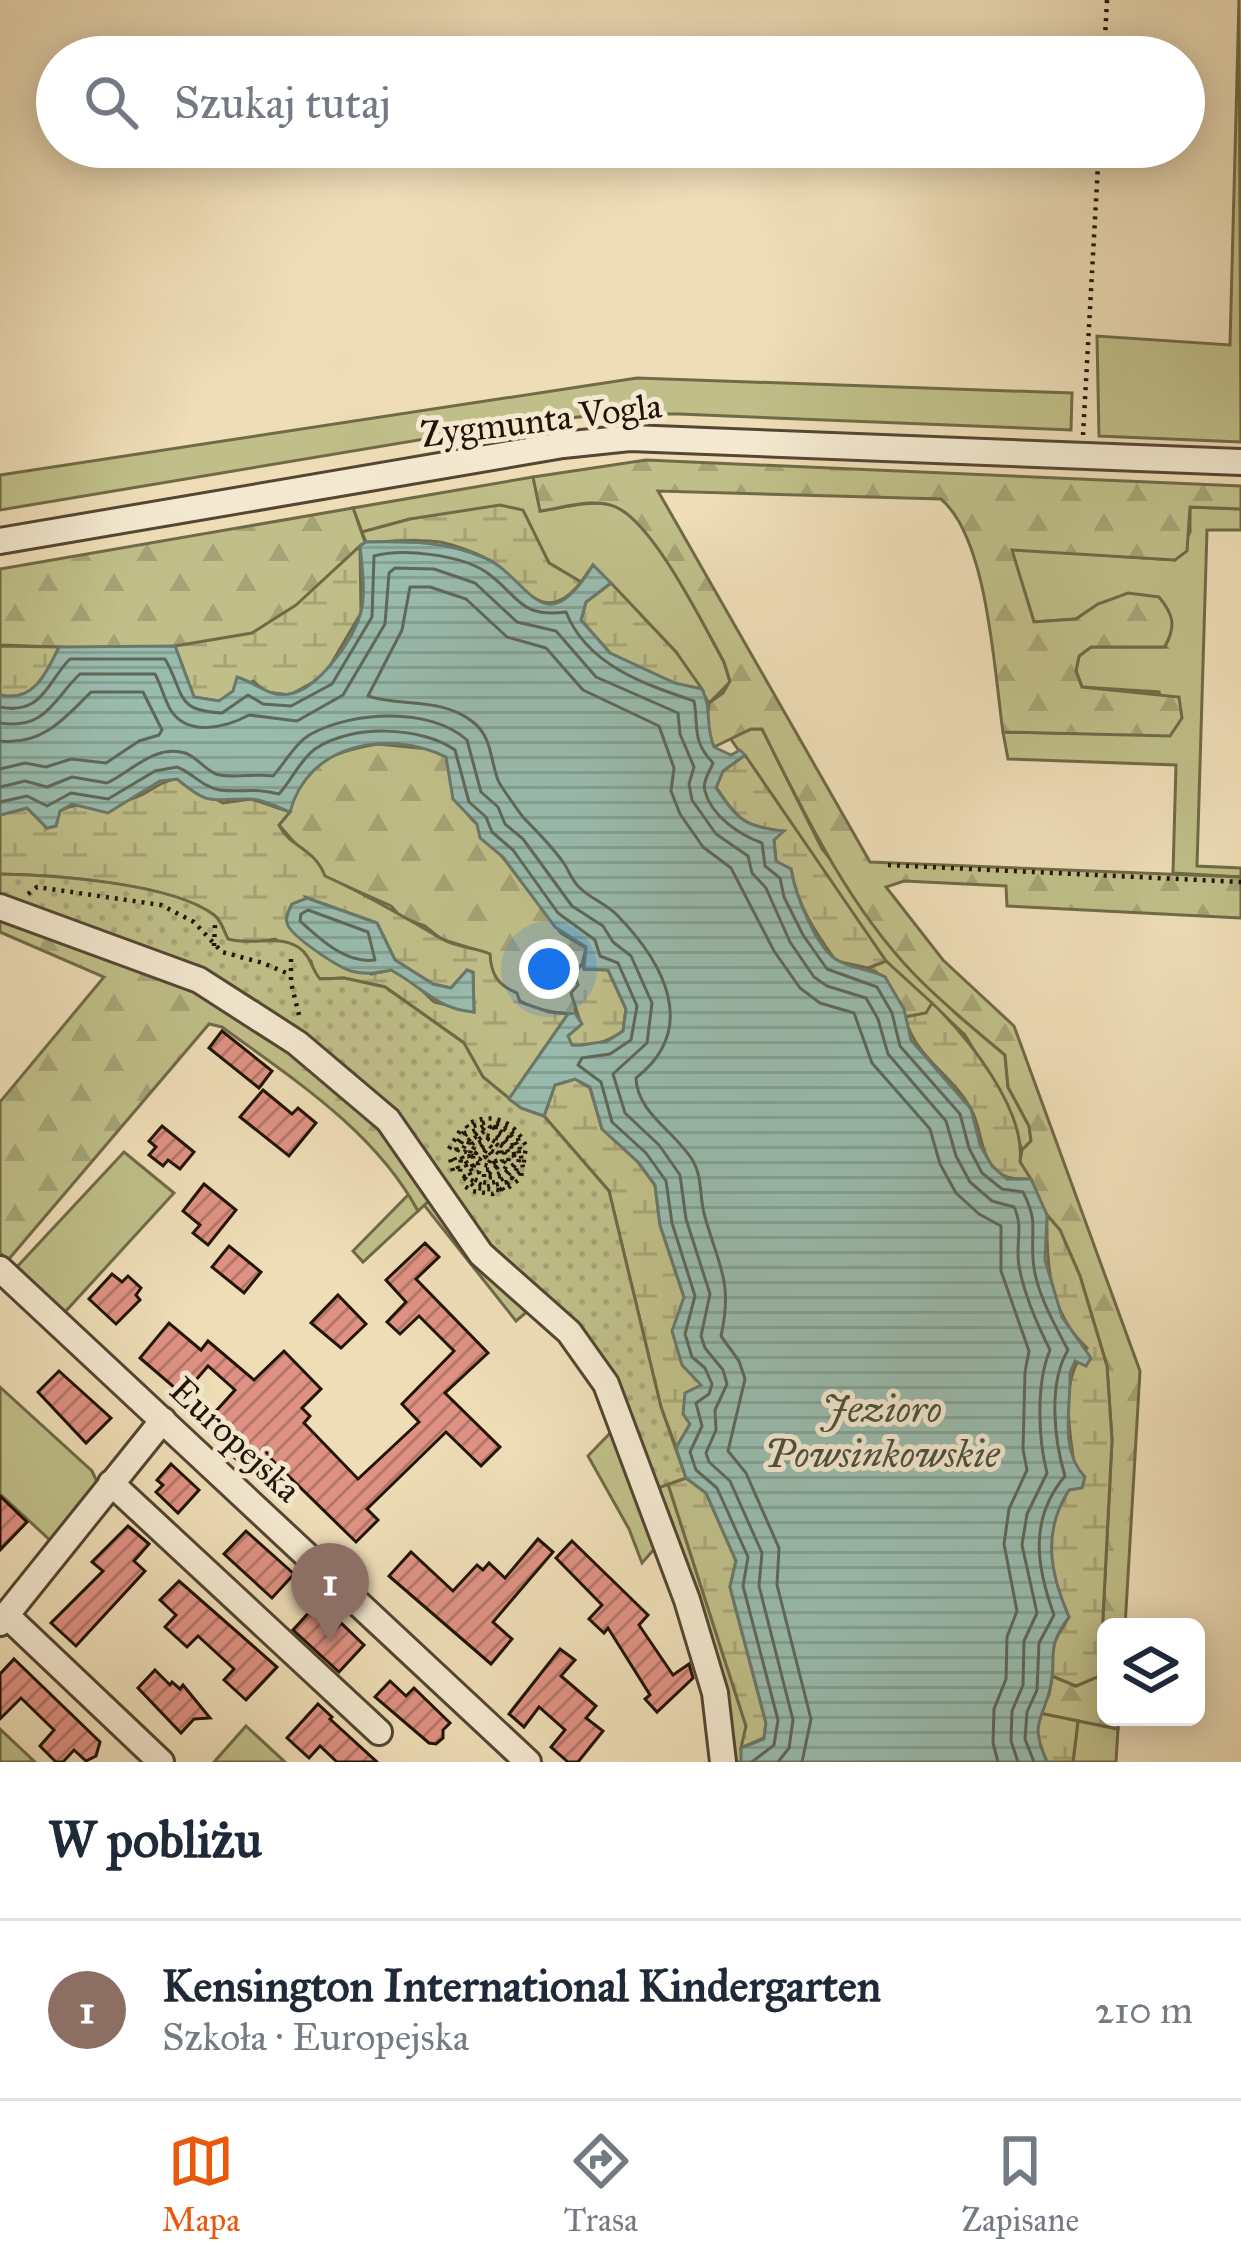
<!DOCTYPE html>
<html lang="pl">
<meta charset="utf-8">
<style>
body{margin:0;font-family:"IM FELL Great Primer",serif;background:#f6f6f7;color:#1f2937}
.controls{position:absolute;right:36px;bottom:36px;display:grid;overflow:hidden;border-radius:18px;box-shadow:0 6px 30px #0003}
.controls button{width:108px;height:108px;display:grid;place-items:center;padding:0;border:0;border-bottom:3px solid #e0e1e3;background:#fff;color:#1f2937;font:60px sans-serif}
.you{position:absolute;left:549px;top:969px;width:42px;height:42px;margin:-30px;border:9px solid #fff;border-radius:50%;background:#1a73e8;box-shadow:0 0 0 18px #1a73e833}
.badge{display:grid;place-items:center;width:78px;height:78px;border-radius:50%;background:#ea580c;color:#fff;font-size:39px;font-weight:700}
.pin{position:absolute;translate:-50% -99px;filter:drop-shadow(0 3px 6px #0008)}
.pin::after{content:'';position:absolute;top:63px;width:42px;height:36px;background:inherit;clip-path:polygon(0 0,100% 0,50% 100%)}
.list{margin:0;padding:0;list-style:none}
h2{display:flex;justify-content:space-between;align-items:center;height:156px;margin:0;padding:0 48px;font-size:51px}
h2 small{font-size:39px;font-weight:400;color:#747a83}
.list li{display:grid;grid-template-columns:78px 1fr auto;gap:36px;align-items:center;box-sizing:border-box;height:180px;padding:0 48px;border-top:3px solid #e0e1e3}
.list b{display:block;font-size:45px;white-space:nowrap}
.list p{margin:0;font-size:39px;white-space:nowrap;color:#747a83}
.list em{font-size:39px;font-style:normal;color:#747a83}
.icon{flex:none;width:66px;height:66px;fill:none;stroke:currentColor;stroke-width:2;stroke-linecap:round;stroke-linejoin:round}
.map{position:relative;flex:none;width:1241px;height:1762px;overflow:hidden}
.search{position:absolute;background:#fff;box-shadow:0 6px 30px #0003;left:36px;right:36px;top:36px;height:132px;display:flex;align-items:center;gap:30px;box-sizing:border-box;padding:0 42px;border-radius:66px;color:#747a83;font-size:45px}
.sheet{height:336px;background:#fff}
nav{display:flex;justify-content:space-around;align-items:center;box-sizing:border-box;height:168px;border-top:3px solid #e0e1e3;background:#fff;font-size:33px;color:#747a83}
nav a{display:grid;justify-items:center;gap:6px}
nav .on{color:#ea580c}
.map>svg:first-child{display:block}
.grass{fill:#c0bf89;stroke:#706a47;stroke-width:3}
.forest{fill:url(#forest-firs);stroke:#706a47;stroke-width:3}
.wetland{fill:url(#wetland-marsh);stroke:#706a47;stroke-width:3;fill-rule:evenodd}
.park{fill:url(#park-dots);stroke:#706a47;stroke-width:3}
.water{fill:url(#water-rules);stroke:#69796b;stroke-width:3}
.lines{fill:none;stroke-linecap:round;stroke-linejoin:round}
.shore{stroke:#5d685a;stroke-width:3}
.building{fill:url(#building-hatch);stroke:#211405;stroke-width:3}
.minor-casing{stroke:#544632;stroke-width:30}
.path{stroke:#211405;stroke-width:4.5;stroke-dasharray:3 6;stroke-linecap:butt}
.minor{stroke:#f4e9d0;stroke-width:24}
.labels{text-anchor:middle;stroke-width:10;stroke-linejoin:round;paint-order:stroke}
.street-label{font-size:36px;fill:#211405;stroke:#f4e9d0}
.water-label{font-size:39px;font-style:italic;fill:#4b4f40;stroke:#f4e9d0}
</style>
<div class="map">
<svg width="1241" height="1762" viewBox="0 0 1241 1762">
<defs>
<pattern id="forest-firs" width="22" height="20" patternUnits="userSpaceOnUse" patternTransform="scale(3)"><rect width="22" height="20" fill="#c0bf89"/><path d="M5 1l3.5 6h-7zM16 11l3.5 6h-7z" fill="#a5a375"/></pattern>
<pattern id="wetland-marsh" width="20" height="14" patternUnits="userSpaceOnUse" patternTransform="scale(3)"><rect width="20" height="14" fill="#c0bf89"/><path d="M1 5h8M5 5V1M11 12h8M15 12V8" fill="none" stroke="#a5a375"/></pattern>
<pattern id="park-dots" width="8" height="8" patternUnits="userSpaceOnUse" patternTransform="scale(3)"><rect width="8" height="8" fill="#c0bf89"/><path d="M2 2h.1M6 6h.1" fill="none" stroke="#a5a375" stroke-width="1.8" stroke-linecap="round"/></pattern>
<pattern id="water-rules" width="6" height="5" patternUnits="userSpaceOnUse" patternTransform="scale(3)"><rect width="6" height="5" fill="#99bcaf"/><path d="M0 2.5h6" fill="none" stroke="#84a195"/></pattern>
<pattern id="building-hatch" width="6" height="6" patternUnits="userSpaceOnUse" patternTransform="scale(3)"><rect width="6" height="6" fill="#df9283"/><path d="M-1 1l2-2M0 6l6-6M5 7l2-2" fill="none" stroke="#b47669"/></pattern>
</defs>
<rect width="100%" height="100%" fill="#eeddb7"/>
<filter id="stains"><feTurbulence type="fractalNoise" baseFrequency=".00167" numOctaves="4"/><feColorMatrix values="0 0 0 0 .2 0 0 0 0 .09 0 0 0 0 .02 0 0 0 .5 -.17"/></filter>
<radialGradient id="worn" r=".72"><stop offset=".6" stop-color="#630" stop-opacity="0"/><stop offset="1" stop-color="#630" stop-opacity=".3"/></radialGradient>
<g class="grass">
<polygon points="1239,0 1241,442 1099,436 1097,336 1230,345"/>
<polygon points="637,378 1072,393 1071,430 679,414 614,414 533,421 0,510 0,475"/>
<path d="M533 477 541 511C562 508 586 501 607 504 650 511 703 625 724 662L730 682 709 703 676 652 593 565 581 582 549 563 536 539 410 519 362 532 353 508Z"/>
<polygon points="1190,507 1241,509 1241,530 1207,530 1197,866 1241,868 1241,877 1173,873 1176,765 1008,759 1003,732 1169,735 1159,692 1082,687 1076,671 1079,656 1091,647 1165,647 1098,604 1076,619 1034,622 1011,549 1175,560 1190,532"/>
<polygon points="751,729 762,729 822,849 954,1012 1005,1055 1008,1087 1029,1126 1031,1141 1022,1150 1004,1100 965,1035 886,961 730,738"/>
<polygon points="124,1152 174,1193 64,1313 16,1268"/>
<polygon points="409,1194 418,1211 363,1262 353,1251"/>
<polygon points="435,1195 554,1327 551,1333 530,1309 516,1321 424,1205"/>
<polygon points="0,1387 92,1471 98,1484 52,1542 0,1494"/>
<polygon points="615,1428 656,1547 642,1563 629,1529 588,1456"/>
<polygon points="668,1484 746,1726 741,1762 731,1762 655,1489"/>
<polygon points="1078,1721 1118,1729 1116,1762 1073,1762"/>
<polygon points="246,1726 285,1762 214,1762"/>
<polygon points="0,1729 35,1762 0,1762"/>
</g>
<g class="forest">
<path d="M646 460 1241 486V509L1190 507 1187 551 1175 560 1012 550 1034 622 1076 619 1098 604 1128 593 1159 597C1174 615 1176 626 1165 647H1091L1079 656 1076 671 1082 687 1179 697 1182 718 1170 736 1003 732C994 670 988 539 941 499L658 491 870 862 1241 877V918L1007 906 1006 886 904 881 886 887 943 960 1014 1026 1140 1371 1125 1627H1106V1717H1119L1118 1729 1039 1713 1049 1695 1052 1676 1076 1686 1100 1675 1112 1440 1107 1366 1080 1276 1060 1230 1047 1215 1020 1162 1022 1150 1031 1141 1029 1126 1008 1087 1005 1055C974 1029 942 1003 914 974 847 904 805 815 762 729H751L714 747 706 727 709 703 723 693 730 681 724 662C703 624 654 524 616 507 595 497 563 508 540 511L533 477Z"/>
<path d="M353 508 365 542C334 570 290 620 250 634 181 657 73 647 0 645V569Z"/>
<path d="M378 744 429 749 446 757C452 781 457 808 477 824L561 933 586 948 582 964 574 974 579 985 575 1013C537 1015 492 997 489 954L441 939 425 926 401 917 391 906 324 876 279 825C288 814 290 803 297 791 317 757 341 750 378 744Z"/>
<path d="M0 913 226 1003 386 1127 435 1195 418 1211C375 1131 293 1079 222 1027L209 1024 8 1260 0 1253V1102L104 977 0 932Z"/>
<polygon points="886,961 932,1003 927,1013 905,1017 885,977 868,968"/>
</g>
<g class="wetland">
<path d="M500 505 523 510 549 563 581 582C545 629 523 585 492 562 481 554 454 545 440 542 417 538 389 542 366 542L362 532 410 519Z"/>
<polygon points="360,546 361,613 324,676 290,695 266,692 253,681 219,701 194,697 175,646 252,633 296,605"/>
<polygon points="611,583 676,652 702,689 675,684 610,653 581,620 586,602"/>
<path d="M0 646 59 647C47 672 34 703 0 695Z"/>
<path d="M745 755 886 961 868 968 836 961C815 932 797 905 791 869L776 862 774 840 782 831C744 827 738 819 716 787L723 771Z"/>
<path d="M177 779 223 803 251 799 290 812 279 825C290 848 314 847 325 876 367 895 404 917 444 940 458 948 475 947 490 954 491 975 498 985 517 993L520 1002 549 1012 568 1014 509 1099 483 1077 463 1042 385 987 344 978 320 979 314 974 311 961 275 939 246 944 228 939C223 930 222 921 214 915 172 883 53 875 0 874V815L27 808 47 828 56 826 60 811C79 800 108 806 131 799 148 795 158 781 177 779ZM307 898 377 923 395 960 433 984 451 988 467 970 473 972 474 1012 434 1002 413 982 391 970 371 974Z"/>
<path d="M582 964 584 969 608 970 626 1009 623 1031C606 1043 593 1046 572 1045L567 1036 581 1024 571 993 578 985 574 974Z"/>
<path d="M932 1003C968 1037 1026 1110 1020 1162L1031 1179C1017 1179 1007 1180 996 1170 979 1153 982 1129 971 1109 952 1074 915 1058 905 1017L926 1013Z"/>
<polygon points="575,1079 590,1088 602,1129 638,1162 655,1185 660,1225 684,1297 679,1318 702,1386 690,1424 676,1448 661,1407 609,1191 544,1116 555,1085"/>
<path d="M1047 1215 1060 1230 1080 1276 1107 1366 1112 1440 1100 1676 1076 1686 1052 1676 1051 1647 1069 1617C1056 1587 1042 1549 1055 1517 1062 1500 1076 1483 1074 1464 1069 1426 1059 1379 1087 1348 1049 1313 1046 1263 1047 1215Z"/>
<polygon points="686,1478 706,1493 736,1561 730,1587 766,1723 764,1738 741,1748 746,1726 668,1484"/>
<polygon points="1039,1713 1078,1721 1073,1762 1047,1762 1037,1738"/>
</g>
<path class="park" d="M0 874C53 875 172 883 214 915 222 921 223 930 228 939 253 946 277 934 298 947 311 955 311 969 320 979L344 978 385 987 464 1043 483 1077 521 1108 544 1116 609 1191 661 1407 686 1478 655 1489 608 1373 499 1264 446 1186 287 1028 0 901Z"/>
<g class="water">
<path d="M366 542C408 541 446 541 485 558 528 576 543 648 593 565L611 583 586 602 581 620 610 653 675 683 702 689C712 708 705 726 714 747L731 755 740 750 745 755 723 771 716 788C738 820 744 827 784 831L774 840 776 861 791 869C795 893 816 950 839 961 853 969 870 969 885 977L904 1009 911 1040 971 1109 980 1145 992 1166 1007 1179H1031L1047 1215 1045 1260 1062 1317 1091 1358 1086 1366 1075 1361 1070 1373C1071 1408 1059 1450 1085 1477L1082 1488 1069 1490C1042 1532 1050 1573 1069 1617 1044 1651 1058 1655 1050 1689 1041 1724 1030 1723 1047 1762H741V1748L764 1739 766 1723 730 1587 736 1561 706 1493 686 1478 676 1448 690 1424 683 1414 685 1393 701 1385 682 1365 672 1331 684 1297 660 1225 655 1185 638 1162 602 1129 590 1087 575 1079 555 1085 544 1116 521 1108 509 1099 568 1014 575 1013 582 1024 568 1036 572 1045C585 1047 593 1041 606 1042L623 1031 626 1009 608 970 584 969 586 947 555 927 503 857 480 838 477 824 453 799 446 757C388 729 308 743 290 812 278 807 264 800 251 799 210 798 212 808 177 779L160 781 108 813 72 804 60 811 56 826 47 828 27 808 0 815V695C34 703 47 672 59 647L175 646 194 697 219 701 233 691 237 677C255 682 269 698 289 694 318 690 353 640 361 612 366 593 362 566 360 546Z"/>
<path d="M307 898 377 923 395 960 433 984 451 988 467 970 473 973 474 1012C438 1010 421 986 391 970 377 973 366 975 351 971 338 967 290 936 287 923 285 917 289 910 292 904Z"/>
</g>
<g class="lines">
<g class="shore">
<path d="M0 707C43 716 48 680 70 659H165C185 693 174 711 222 713L248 695 263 704 291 706 332 684 372 617 374 556C403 548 461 555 486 572 520 596 518 618 566 612 587 665 644 684 694 701 699 727 691 740 713 763 710 771 702 782 705 791 711 816 740 835 762 843L765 866 780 878 784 897 803 935 827 969 877 987 892 1013 900 1046 960 1114 969 1148 982 1173 1002 1189 1023 1192C1038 1221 1031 1229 1033 1259 1035 1291 1054 1323 1068 1350 1048 1383 1054 1440 1065 1476 1029 1519 1036 1565 1054 1615L1039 1643 1037 1690 1027 1712 1025 1739 1034 1762"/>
<path d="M0 723C47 730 54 698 80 674H155C161 685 164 698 170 709 187 738 227 727 249 715L297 721 343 695 385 624 389 573 395 568 434 569 475 583 517 622 556 631 596 677 678 713 680 734 694 767 689 784 692 800 716 834 748 856 752 873 766 888 790 942 814 977 827 986 866 998 878 1019 888 1054 946 1121 956 1156 970 1182 992 1201 1014 1207C1024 1227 1015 1245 1019 1266 1024 1295 1037 1324 1050 1350 1036 1383 1038 1438 1047 1473L1027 1514 1022 1545 1037 1613 1024 1641 1023 1685 1012 1711 1011 1741 1018 1762"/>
<path d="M0 741C42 746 65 718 91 692H143L162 730 159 735 139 741 106 763 71 759 46 767 25 763 0 769"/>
<path d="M0 787 25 781 47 787 72 777 107 783C132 771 155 744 185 753 197 757 204 769 216 774 232 779 255 773 273 776 285 763 295 743 311 734 353 711 430 707 467 740L481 792 498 807 505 824 523 839 572 906 603 926 613 942 631 956 652 1003 647 1043 613 1074 625 1113 659 1145 680 1175 686 1219 710 1294 701 1336 705 1348 723 1370 727 1384 715 1410 716 1430 706 1453 709 1462 730 1481 762 1553 759 1586 793 1720 789 1748 778 1762"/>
<path d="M0 802 27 796 47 806 71 793 108 799 155 771 177 767C193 773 202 787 220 790 241 793 254 787 279 794 291 781 300 760 315 749 351 724 421 726 455 750L469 802 486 817 492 832 513 850 558 913 595 940 600 956 618 963 637 1006 631 1040 610 1054 582 1058 578 1065 601 1082 612 1122 646 1153 666 1181 672 1223 695 1296 685 1334 692 1357 705 1368 712 1384 709 1394 696 1403 702 1426 690 1452 696 1470 717 1488 748 1557 743 1586 778 1720 774 1745 752 1762"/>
<path d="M308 910 368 932 375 960C346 964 321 940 300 921L301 914Z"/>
<path d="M802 1762 811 1719 777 1585 779 1548 746 1473 728 1451 745 1379 739 1361 721 1336C733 1282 719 1267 705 1217 699 1198 703 1178 693 1161 675 1131 637 1113 636 1078 700 1028 663 962 617 915 606 904 590 898 580 888 572 881 570 873 565 865 553 847 537 832 523 817 519 812 499 784 498 780 490 759 492 737 473 722 442 697 402 707 368 696L402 630 410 587H430L466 599 507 637 546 648 583 690 659 726 674 768 671 791 680 814 703 847 731 868 774 951 800 988 820 1003 854 1013 872 1063 930 1129 940 1164 956 1193 979 1214 1001 1226V1271L1029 1351 1025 1372 1023 1449 1027 1470 1009 1509 1004 1544 1017 1611 1007 1637 1006 1679 994 1709 993 1743 998 1762"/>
</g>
</g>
<g class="building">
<polygon points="222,1031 272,1071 259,1088 209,1048"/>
<polygon points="263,1090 292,1114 298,1108 316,1123 289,1156 240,1117"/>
<polygon points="162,1126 194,1152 180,1169 168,1160 163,1166 149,1155 156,1147 149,1141"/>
<polygon points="204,1184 236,1210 208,1245 193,1233 200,1225 183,1211"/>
<polygon points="425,1243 439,1257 416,1279 488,1353 445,1393 500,1447 481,1466 446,1432 367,1509 378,1520 356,1542 268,1456 251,1474 235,1458 242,1452 208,1420 235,1390 208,1366 183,1395 140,1358 169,1323 201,1350 208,1341 254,1380 284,1351 321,1389 302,1408 310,1416 304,1423 358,1479 419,1422 402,1404 454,1351 419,1316 400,1334 387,1322 406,1302 386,1280"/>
<polygon points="229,1246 261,1272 244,1293 212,1267"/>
<polygon points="112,1274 122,1282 128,1276 141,1288 136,1295 140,1300 116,1324 89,1299"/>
<polygon points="338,1295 366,1324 341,1348 311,1323"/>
<polygon points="59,1371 111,1418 86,1443 38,1392"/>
<polygon points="171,1464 199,1490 178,1513 156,1492 163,1485 157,1480"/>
<polygon points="0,1496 27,1522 0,1550"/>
<polygon points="128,1526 149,1544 134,1561 145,1571 76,1646 51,1623 103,1571 92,1562"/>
<polygon points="246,1531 294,1574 272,1598 224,1554"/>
<polygon points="538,1539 553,1552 493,1622 512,1639 491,1664 389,1576 411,1552 453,1591 477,1565 483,1570 489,1563 505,1578"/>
<polygon points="572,1541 648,1615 639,1625 673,1675 689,1664 693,1678 657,1712 645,1699 650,1695 608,1628 604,1633 589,1619 602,1605 556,1558"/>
<polygon points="179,1581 277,1667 246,1700 224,1680 234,1669 198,1636 187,1647 165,1627 176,1615 160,1600"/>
<polygon points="313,1608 336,1629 341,1623 364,1645 339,1672 293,1630"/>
<polygon points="560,1649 575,1660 561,1676 596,1706 586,1718 603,1731 578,1762 568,1762 551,1747 565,1730 539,1707 524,1727 509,1714"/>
<polygon points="14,1659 100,1742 96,1756 86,1761 74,1750 63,1762 56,1762 40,1746 54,1730 21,1698 0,1719 0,1674"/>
<polygon points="155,1670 170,1685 172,1682 180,1689 183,1685 210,1718 194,1719 181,1733 138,1688"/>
<polygon points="390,1681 406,1696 414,1688 450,1723 443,1730 443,1738 436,1744 429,1743 375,1697"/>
<polygon points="318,1704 332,1717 330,1719 377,1762 337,1762 320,1746 309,1758 287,1738"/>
</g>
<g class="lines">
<g class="minor-casing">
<g id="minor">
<polyline points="0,541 563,445 630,438 1241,462"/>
<polyline points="0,907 199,980 297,1043 388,1120 481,1254 569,1332 606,1384 687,1600 715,1693 723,1762"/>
<polyline points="0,1269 528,1762"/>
<polyline points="111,1483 379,1732"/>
<polyline points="6,1615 161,1762"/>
<polyline points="0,1623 163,1420"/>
</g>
</g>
<g class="path">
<polyline points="1104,57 1107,0"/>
<polyline points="1083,435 1099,147"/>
<polyline points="888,865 1241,882"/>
<polyline points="28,894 37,887 161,905 194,922 222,952 263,963 291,975"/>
<polyline points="214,946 215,925"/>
<polyline points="291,959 291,983 300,1019"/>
<path d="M449 1149 461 1129 464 1132 457 1143 456 1154 465 1135 486 1125C482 1134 468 1134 462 1152H465L469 1142 490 1127 486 1122 468 1128 466 1125C491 1111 514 1120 526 1146L523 1168 518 1138 502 1124H493L495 1132 510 1143 515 1159 512 1141 495 1127H501C521 1140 524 1158 512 1178L522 1170 521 1178 504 1191 502 1188 511 1181 486 1187 461 1175 476 1188 499 1190 493 1194 472 1191 463 1185"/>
<path d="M453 1171 450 1158 454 1157 460 1173 461 1155 472 1178C490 1188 508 1182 516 1162L502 1176 484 1178V1170L494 1169 502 1161 501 1148 492 1140 504 1147 505 1161 486 1176C502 1177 509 1167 509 1153L501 1139 485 1135 472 1144 470 1154 477 1143 488 1139 476 1153 489 1145 499 1154 487 1149 480 1159 473 1156 474 1170 469 1156 465 1160 473 1173 479 1172 478 1163 489 1166 499 1160 489 1163 492 1156 489 1152 485 1156 489 1160"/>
</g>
<use href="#minor" class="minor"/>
</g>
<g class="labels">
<g class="street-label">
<text transform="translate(541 419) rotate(-7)" y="13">Zygmunta Vogla</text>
<text transform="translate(236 1439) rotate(43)" y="13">Europejska</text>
</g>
<g class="water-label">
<text x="882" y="1422">Jezioro<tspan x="882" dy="45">Powsinkowskie</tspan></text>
</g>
</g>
<rect width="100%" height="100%" filter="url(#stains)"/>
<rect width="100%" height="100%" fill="url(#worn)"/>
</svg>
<div class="controls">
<button><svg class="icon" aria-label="layers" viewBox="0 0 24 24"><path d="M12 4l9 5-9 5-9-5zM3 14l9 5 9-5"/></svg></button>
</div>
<div class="you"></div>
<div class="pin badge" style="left:330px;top:1642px;background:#8d6e63">1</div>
<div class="search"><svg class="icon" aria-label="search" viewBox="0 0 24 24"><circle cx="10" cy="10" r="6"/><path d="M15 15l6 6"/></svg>Szukaj tutaj</div>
</div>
<section class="sheet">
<h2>W pobliżu<small></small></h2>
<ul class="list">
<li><span class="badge" style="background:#8d6e63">1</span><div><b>Kensington International Kindergarten</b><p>Szkoła · Europejska</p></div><em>210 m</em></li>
</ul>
</section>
<nav>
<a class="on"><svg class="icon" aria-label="map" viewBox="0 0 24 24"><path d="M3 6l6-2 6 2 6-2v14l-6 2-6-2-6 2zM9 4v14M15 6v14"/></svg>Mapa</a>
<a><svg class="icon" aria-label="directions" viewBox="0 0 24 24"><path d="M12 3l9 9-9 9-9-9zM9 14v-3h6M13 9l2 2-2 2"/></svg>Trasa</a>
<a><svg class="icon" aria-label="saved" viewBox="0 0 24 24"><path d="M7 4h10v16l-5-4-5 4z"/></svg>Zapisane</a>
</nav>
